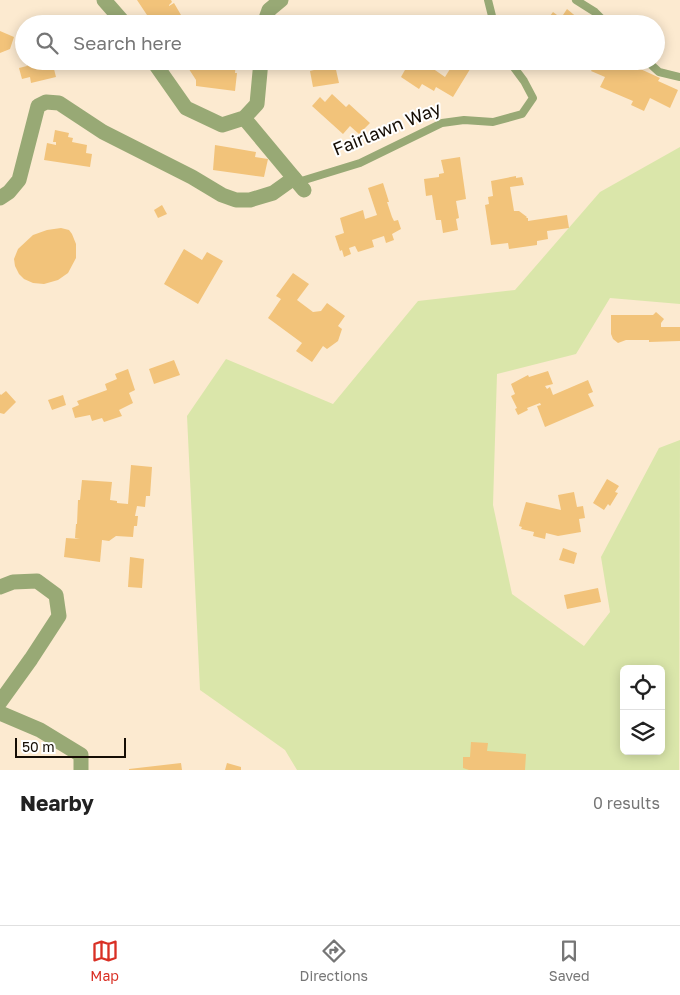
<!DOCTYPE html>
<style>
body{margin:0;font-family:"Golos Text",sans-serif;background:#f2f2f2;color:#222}
.controls{position:absolute;right:15px;bottom:15px;display:grid;overflow:hidden;border-radius:8px;box-shadow:0 2px 12px #0003}
.controls button{width:45px;height:45px;display:grid;place-items:center;padding:0;border:0;border-bottom:1px solid #e0e0e0;background:#fff;color:#222;font:25px sans-serif}
.scale{position:absolute;left:15px;bottom:12px;width:111px;box-sizing:border-box;padding-left:5px;border:2px solid #150d04;border-top:0;font-size:14px;line-height:18px;white-space:nowrap;color:#150d04;-webkit-text-stroke:4px #fff;paint-order:stroke}
.list{margin:0;padding:0;list-style:none}
h2{display:flex;justify-content:space-between;align-items:center;height:65px;margin:0;padding:0 20px;font-size:21px}
h2 small{font-size:16px;font-weight:400;color:#767676}
.icon{flex:none;width:28px;height:28px;fill:none;stroke:currentColor;stroke-width:2;stroke-linecap:round;stroke-linejoin:round}
.map{position:relative;flex:none;width:680px;height:770px;overflow:hidden}
.search{position:absolute;background:#fff;box-shadow:0 2px 12px #0003;left:15px;right:15px;top:15px;height:55px;display:flex;align-items:center;gap:12px;box-sizing:border-box;padding:0 18px;border-radius:28px;color:#767676;font-size:19px}
.sheet{height:155px;background:#fff}
nav{display:flex;justify-content:space-around;align-items:center;box-sizing:border-box;height:70px;border-top:1px solid #e0e0e0;background:#fff;font-size:14px;color:#767676}
nav a{display:grid;justify-items:center;gap:2px}
nav .on{color:#d93025}
.map>svg:first-child{display:block}
.green{fill:#dae6aa;fill-rule:evenodd}
.building{fill:#f2c37a}
.lines{fill:none;stroke-linecap:round;stroke-linejoin:round}
.lane{stroke:#98a975;stroke-width:8}
.street{stroke:#98a975;stroke-width:15}
.labels{text-anchor:middle;stroke-width:4;stroke-linejoin:round;paint-order:stroke}
.street-label{font-size:18px;fill:#150d04;stroke:#fff}
</style>
<div class="map">
<svg width="680" height="770" viewBox="0 0 680 770">
<rect width="100%" height="100%" fill="#fcead0"/>
<path class="green" d="M680 147V304L610 298 576 354 497 374 493 505 512 594 584 646 610 612 601 557 659 448 680 440 679 770H297L285 750 200 690 187 416 226 359 333 404 418 301 515 290 600 192ZM624 669H661V751H624Z"/>
<g class="building">
<polygon points="137,0 171,0 172,2 169,5 169,6 174,3 181,15 180,17 184,15 190,24 153,24"/>
<polygon points="567,9 579,19 577,21 580,24 544,24 553,12 561,18"/>
<polygon points="0,31 14,37 10,49 0,53"/>
<polygon points="26,61 52,61 56,77 31,83 30,77 22,79 19,68 27,66"/>
<polygon points="188,61 195,61 198,65 204,61 236,61 235,73 237,73 235,91 196,86 196,80 185,63"/>
<polygon points="317,61 334,61 339,83 313,87 310,71 318,69"/>
<polygon points="410,61 436,61 432,68 445,77 455,61 475,61 453,97 436,87 434,91 422,84 419,89 401,77"/>
<polygon points="591,61 623,61 660,78 658,81 678,90 670,108 650,98 644,111 631,105 633,101 600,87 605,77 591,71 595,64"/>
<polygon points="332,94 346,107 349,104 370,123 359,134 350,126 343,134 312,106 320,97 325,102"/>
<polygon points="55,130 69,133 68,137 73,138 72,142 87,145 86,153 92,154 90,167 44,160 47,143 56,145 56,142 53,142"/>
<polygon points="215,145 256,152 255,157 268,159 264,177 213,170"/>
<polygon points="460,157 466,199 456,201 459,218 456,219 458,230 443,233 441,220 436,220 432,195 426,196 424,179 439,177 439,174 444,173 441,160"/>
<polygon points="516,176 516,178 522,177 524,185 510,187 514,211 519,211 527,217 526,218 528,218 528,221 567,215 569,228 547,231 548,239 537,241 537,245 509,249 508,243 491,245 485,205 489,204 488,197 493,196 491,181"/>
<polygon points="383,183 389,202 387,202 392,217 394,221 398,220 401,229 392,234 394,240 386,243 384,236 372,240 374,247 358,252 355,246 349,248 351,254 344,257 342,250 340,251 335,236 344,233 340,218 363,210 365,219 377,215 368,188"/>
<polygon points="162,205 167,214 158,218 154,210"/>
<polygon points="61,228 69,230 72,234 76,244 76,258 68,273 58,280 44,284 33,283 24,279 19,274 15,266 14,259 18,249 33,235 47,230"/>
<polygon points="184,249 202,260 207,252 223,261 198,304 164,284"/>
<polygon points="293,273 309,284 297,300 313,312 321,311 327,303 345,316 338,326 342,329 338,341 327,349 323,346 312,362 296,351 302,343 268,318 281,299 276,296"/>
<polygon points="656,312 664,319 661,323 661,327 680,327 680,341 649,342 649,340 626,340 618,343 613,339 611,334 611,315 653,315"/>
<polygon points="174,360 180,375 154,384 149,369"/>
<polygon points="128,369 135,390 129,393 133,403 119,410 122,416 104,422 102,418 92,421 90,415 75,418 72,408 79,405 77,401 107,390 105,384 117,379 115,374"/>
<polygon points="548,371 553,384 545,386 547,389 550,387 553,395 588,380 593,392 588,394 594,406 545,427 537,406 541,405 540,403 527,408 528,410 518,415 515,409 517,408 511,396 515,394 511,384 528,375 529,377"/>
<polygon points="6,391 16,402 4,414 0,413 0,394 1,395"/>
<polygon points="63,395 66,405 52,410 48,400"/>
<polygon points="131,465 152,467 150,496 146,496 145,507 137,506 135,516 138,516 137,526 134,526 133,537 116,536 109,541 102,540 100,562 64,557 66,538 80,539 75,538 76,524 77,524 78,500 80,500 82,480 112,482 110,500 117,501 117,503 128,504"/>
<polygon points="607,479 619,486 615,492 618,493 610,506 608,504 604,510 593,503"/>
<polygon points="574,492 577,507 583,506 585,518 579,519 581,532 558,536 546,533 545,539 533,536 534,532 521,529 522,527 519,526 526,502 561,510 558,495"/>
<polygon points="563,548 577,553 574,564 559,560"/>
<polygon points="130,557 144,559 142,588 128,587"/>
<polygon points="598,588 601,602 567,609 564,595"/>
<polygon points="471,742 488,743 487,751 526,754 525,770 469,770 463,768 463,757 470,757"/>
<polygon points="181,763 182,770 129,770 129,769"/>
<polygon points="227,763 241,767 241,770 225,770"/>
</g>
<g class="lines">
<g class="lane">
<polyline points="488,0 494,24"/>
<polyline points="576,0 595,12 607,24"/>
<polyline points="647,61 659,72 680,77"/>
<polyline points="298,182 360,163 442,123 464,120 493,122 522,114 533,98 524,81 509,61"/>
</g>
<g class="street">
<polyline points="104,0 125,24"/>
<polyline points="264,24 269,10 281,0"/>
<polyline points="153,61 186,108 222,125 244,118 257,104 261,61"/>
<polyline points="244,118 304,190"/>
<polyline points="0,198 9,192 19,180 38,106 46,102 59,103 103,132 192,177 222,195 236,200 250,200 273,193 294,178"/>
<polyline points="0,587 13,582 37,581 56,595 59,616 31,659 0,702"/>
<polyline points="0,713 40,730 81,755 81,770"/>
</g>
</g>
<g class="labels">
<g class="street-label">
<text transform="translate(387 129) rotate(-22)" y="6">Fairlawn Way</text>
</g>
</g>
</svg>
<div class="controls">
<button><svg class="icon" aria-label="locate" viewBox="0 0 24 24"><circle cx="12" cy="12" r="6"/><path d="M12 2v4M12 18v4M2 12h4M18 12h4"/></svg></button>
<button><svg class="icon" aria-label="layers" viewBox="0 0 24 24"><path d="M12 4l9 5-9 5-9-5zM3 14l9 5 9-5"/></svg></button>
</div>
<div class="scale">50 m</div>
<div class="search"><svg class="icon" aria-label="search" viewBox="0 0 24 24"><circle cx="10" cy="10" r="6"/><path d="M15 15l6 6"/></svg>Search here</div>
</div>
<section class="sheet">
<h2>Nearby<small>0 results</small></h2>
<ul class="list">
</ul>
</section>
<nav>
<a class="on"><svg class="icon" aria-label="map" viewBox="0 0 24 24"><path d="M3 6l6-2 6 2 6-2v14l-6 2-6-2-6 2zM9 4v14M15 6v14"/></svg>Map</a>
<a><svg class="icon" aria-label="directions" viewBox="0 0 24 24"><path d="M12 3l9 9-9 9-9-9zM9 14v-3h6M13 9l2 2-2 2"/></svg>Directions</a>
<a><svg class="icon" aria-label="saved" viewBox="0 0 24 24"><path d="M7 4h10v16l-5-4-5 4z"/></svg>Saved</a>
</nav>
